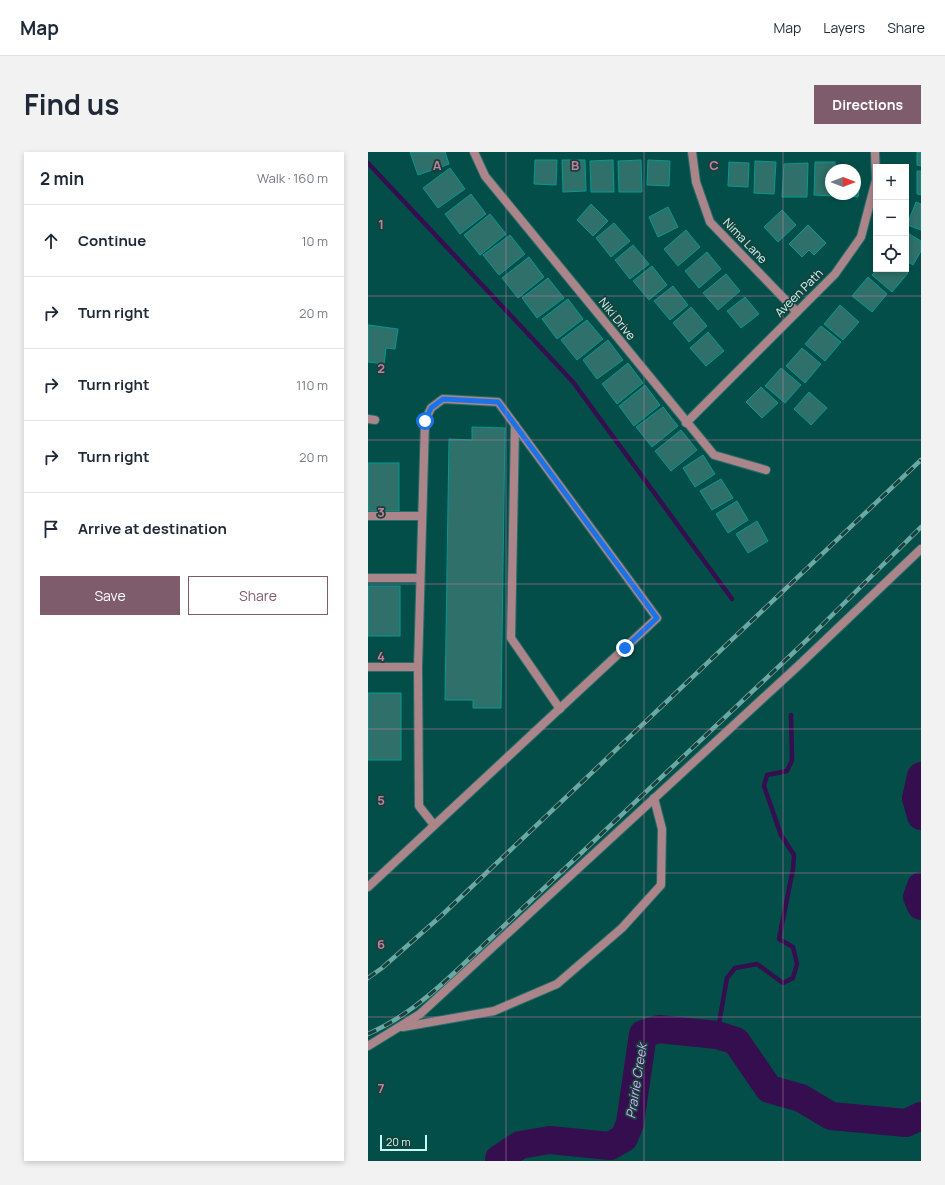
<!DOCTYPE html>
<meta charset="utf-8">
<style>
body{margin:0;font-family:Manrope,sans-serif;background:#f2f2f3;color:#1f2937}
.controls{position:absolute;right:12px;top:12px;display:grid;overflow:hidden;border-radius:0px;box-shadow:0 2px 6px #0003}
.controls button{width:36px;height:36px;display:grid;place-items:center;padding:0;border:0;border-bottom:1px solid #e0e1e3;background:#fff;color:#1f2937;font:20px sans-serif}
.compass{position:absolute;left:457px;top:12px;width:36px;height:36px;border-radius:50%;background:#fff;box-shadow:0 2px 6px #0003;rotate:90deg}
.scale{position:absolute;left:12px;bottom:10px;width:47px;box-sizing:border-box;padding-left:4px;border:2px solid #c6fbf4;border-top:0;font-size:11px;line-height:14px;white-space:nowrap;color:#c6fbf4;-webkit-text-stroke:3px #1a403c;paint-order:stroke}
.stop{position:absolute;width:12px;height:12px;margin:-9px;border:3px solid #1a73e8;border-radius:50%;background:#fff}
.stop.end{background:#1a73e8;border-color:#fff;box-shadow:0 1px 4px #0008}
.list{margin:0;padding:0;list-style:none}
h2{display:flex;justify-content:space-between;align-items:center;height:52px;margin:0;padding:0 16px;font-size:17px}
h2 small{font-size:13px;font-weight:400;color:#747a83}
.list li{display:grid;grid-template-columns:26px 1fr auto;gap:12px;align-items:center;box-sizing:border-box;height:72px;padding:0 16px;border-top:1px solid #e0e1e3}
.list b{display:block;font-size:15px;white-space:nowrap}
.list em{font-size:13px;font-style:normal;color:#747a83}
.actions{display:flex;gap:8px;padding:12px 16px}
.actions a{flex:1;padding:9px 0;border:1px solid #7e5c6b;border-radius:0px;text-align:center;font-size:14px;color:#7e5c6b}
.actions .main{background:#7e5c6b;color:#fff}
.icon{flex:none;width:22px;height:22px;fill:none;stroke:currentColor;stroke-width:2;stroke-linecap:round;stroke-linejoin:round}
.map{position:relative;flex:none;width:553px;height:1009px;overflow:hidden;border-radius:0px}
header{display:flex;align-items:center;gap:24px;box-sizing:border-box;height:56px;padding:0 20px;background:#fff;border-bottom:1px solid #e0e1e3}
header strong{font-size:19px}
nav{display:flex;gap:22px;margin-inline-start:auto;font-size:14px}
.intro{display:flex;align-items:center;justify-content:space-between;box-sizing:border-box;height:96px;padding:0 24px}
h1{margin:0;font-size:28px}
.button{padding:10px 18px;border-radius:0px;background:#7e5c6b;color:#fff;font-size:14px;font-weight:700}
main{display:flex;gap:24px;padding:0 24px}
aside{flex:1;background:#fff;border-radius:0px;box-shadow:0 2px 6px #0003}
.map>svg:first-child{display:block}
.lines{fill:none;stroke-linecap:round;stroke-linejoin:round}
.stream{stroke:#340e4e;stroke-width:4.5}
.river{stroke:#340e4e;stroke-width:28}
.building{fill:#2f706a;stroke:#009b91}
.lane-casing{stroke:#276d68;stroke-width:10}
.street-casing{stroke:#276d68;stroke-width:10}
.lane{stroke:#ac858b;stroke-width:8}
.street{stroke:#ac858b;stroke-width:8}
.rail-casing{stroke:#6aa9a3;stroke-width:4.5}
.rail{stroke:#1a403c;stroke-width:3;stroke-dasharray:9;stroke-linecap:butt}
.route{stroke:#1a73e8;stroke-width:5}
.grid{fill:none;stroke:#c47ea0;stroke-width:1;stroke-opacity:0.55}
.labels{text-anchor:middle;stroke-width:3.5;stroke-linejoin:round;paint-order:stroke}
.street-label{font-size:12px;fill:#c6fbf4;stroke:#1a403c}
.water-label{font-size:13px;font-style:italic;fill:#d8b1fe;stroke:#1a403c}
.grid-label{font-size:13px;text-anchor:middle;font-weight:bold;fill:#c47ea0;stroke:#1a403c;stroke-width:3.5;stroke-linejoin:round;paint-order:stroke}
</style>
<header>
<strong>Map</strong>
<nav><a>Map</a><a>Layers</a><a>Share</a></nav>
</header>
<div class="intro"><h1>Find us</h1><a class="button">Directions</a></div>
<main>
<aside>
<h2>2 min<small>Walk · 160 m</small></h2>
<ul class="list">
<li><svg class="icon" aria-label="ahead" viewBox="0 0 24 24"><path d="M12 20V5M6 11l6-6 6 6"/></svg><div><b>Continue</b></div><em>10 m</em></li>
<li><svg class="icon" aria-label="right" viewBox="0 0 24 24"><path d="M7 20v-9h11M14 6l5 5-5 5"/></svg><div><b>Turn right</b></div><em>20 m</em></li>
<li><svg class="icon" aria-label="right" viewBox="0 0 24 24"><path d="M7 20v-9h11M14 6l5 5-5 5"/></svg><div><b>Turn right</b></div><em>110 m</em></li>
<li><svg class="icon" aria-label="right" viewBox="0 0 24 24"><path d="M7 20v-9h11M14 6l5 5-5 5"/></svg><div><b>Turn right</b></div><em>20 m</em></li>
<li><svg class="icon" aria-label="arrive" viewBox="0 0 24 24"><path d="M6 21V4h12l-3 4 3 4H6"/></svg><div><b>Arrive at destination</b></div></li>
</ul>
<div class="actions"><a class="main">Save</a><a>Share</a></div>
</aside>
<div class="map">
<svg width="553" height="1009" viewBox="0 0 553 1009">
<rect width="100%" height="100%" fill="#044e49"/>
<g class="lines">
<g class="stream">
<polyline points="0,11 205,230 364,447"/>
<polyline points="349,883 359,826 367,816 389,812 415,831 425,826 429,812 425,795 411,787 425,717 426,703 413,683 396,634 399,623 419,619 424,608 423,563"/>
</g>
<g class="river">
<polyline points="553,624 548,646 553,664"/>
<polyline points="553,734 549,745 553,754"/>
<polyline points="131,1009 131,1007 152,993 182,988 242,994 256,986 262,971 275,882 291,877 349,883 368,889 401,937 433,946 463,964 538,971 553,964"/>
</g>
</g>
<g class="building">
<polygon points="42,0 77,0 81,12 50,23"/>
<polygon points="549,0 553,0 553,14 549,13"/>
<polygon points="167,8 189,8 188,33 166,32"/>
<polygon points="194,8 217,8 218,39 195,40"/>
<polygon points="245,8 246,40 223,40 222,9"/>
<polygon points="273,8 274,40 251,40 250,9"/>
<polygon points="280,8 302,9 301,34 279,33"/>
<polygon points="387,9 408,10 406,42 386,41"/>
<polygon points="361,10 381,11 380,35 360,34"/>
<polygon points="447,10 467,10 467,18 463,18 463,42 466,42 466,44 446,43"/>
<polygon points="440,11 439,45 414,45 416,12"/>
<polygon points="82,16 97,37 70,56 55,36"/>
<polygon points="487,18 487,27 492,28 490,45 471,43 471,42 487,42"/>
<polygon points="549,19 553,19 553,43 549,42"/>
<polygon points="103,42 118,62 92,82 77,62"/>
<polygon points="548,50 553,52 553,78 539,73"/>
<polygon points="223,52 240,69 225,84 209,68"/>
<polygon points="300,55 310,75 290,85 281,65"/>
<polygon points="414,58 428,73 410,90 396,75"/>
<polygon points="122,62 138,82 112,103 96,83"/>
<polygon points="246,71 262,89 243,105 228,86"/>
<polygon points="440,73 458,91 446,103 441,98 434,105 421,92"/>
<polygon points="318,78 332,95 310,114 296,97"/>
<polygon points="538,80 553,89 553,99 545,113 538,109"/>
<polygon points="142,83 157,102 131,123 115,103"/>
<polygon points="265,93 281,112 262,127 247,108"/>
<polygon points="339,100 353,117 331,136 317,119"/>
<polygon points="161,105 176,125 150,146 134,126"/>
<polygon points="284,114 299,133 281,148 265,129"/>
<polygon points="510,117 535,117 540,121 524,140 504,123"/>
<polygon points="358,122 372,139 350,158 335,141"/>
<polygon points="500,125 519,142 504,160 484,144"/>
<polygon points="180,126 196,146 169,166 154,146"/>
<polygon points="305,134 320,153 302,168 286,149"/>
<polygon points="377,145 391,162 373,176 359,159"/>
<polygon points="200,147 215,167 189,187 174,167"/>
<polygon points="472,153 491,170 475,188 456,172"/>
<polygon points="323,155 339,174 321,190 305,171"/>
<polygon points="219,168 235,187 209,208 193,188"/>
<polygon points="0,173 30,177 27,197 18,196 16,212 0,210"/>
<polygon points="453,174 473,190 457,209 437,192"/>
<polygon points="340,180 356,199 338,214 322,196"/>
<polygon points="240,188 255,208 229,227 215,208"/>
<polygon points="434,196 453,212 437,231 418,214"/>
<polygon points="260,211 275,231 249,252 234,232"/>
<polygon points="413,216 433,233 417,251 397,234"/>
<polygon points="277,233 292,253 266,274 251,254"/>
<polygon points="393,235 410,251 394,266 378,250"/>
<polygon points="441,240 459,256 443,273 426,257"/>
<polygon points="295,255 310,274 284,295 268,275"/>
<polygon points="104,275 137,276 133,556 105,556 105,548 77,548 81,287 104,288"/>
<polygon points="313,278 329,298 303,319 287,299"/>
<polygon points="335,303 347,322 327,335 315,316"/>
<rect x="0" y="311" width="31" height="48"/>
<polygon points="353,327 365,346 344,358 332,339"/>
<polygon points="369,349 380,368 360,381 348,362"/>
<polygon points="389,369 400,389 380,401 368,382"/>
<rect x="0" y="434" width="32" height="50"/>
<rect x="0" y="541" width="33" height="67"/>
</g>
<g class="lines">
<g class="lane-casing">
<g id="lane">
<polyline points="0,267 7,268"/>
<polyline points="147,273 143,486 192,557"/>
<polyline points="0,364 54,364"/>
<polyline points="0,426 52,426"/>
<polyline points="0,515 50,515 51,654 66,673"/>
<polyline points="0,735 289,466 130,250 75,247 63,256 57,269 50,515"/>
<polyline points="35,875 126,859 189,832 254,776 293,733 294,677 286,646"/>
<polyline points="0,894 52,862 430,514 553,397"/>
</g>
</g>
<g class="street-casing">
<g id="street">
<polyline points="106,0 117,24 346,303 398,318"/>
<polyline points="324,0 328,30 342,70 429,160"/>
<polyline points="318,271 467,122 493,85 508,28 507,0"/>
</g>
</g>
<use href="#lane" class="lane"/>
<use href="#street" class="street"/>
<g class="rail-casing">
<g id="rail">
<polyline points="0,826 14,816 73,764 553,308"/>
<path d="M0 882C32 868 59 846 85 822L442 485 553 375"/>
</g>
</g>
<use href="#rail" class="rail"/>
</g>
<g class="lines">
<polyline class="route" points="57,269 63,256 75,247 130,250 289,466 257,496"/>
</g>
<path class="grid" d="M138 0V1009M276 0V1009M415 0V1009M0 144H553M0 288H553M0 432H553M0 577H553M0 721H553M0 865H553"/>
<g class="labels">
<g class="street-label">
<text transform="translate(377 89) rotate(46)" y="4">Nima Lane</text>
<text transform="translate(431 141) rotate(-45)" y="4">Aveen Path</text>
<text transform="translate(249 167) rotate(51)" y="4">Niki Drive</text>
</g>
<g class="water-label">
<text transform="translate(268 929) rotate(-81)" y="5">Prairie Creek</text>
</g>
</g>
<g class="grid-label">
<text x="69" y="18">A</text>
<text x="207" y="18">B</text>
<text x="346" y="18">C</text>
<text x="13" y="77">1</text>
<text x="13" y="221">2</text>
<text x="13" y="365">3</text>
<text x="13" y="509">4</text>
<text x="13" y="653">5</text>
<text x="13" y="797">6</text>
<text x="13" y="941">7</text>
</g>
</svg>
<div class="controls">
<button>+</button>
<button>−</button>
<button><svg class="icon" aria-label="locate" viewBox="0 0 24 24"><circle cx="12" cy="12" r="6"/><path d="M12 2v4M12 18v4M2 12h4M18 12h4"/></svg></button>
</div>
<svg class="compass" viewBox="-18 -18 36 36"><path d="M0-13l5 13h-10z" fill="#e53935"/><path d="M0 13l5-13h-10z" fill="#747a83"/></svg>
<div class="scale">20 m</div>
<div class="stop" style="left:57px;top:269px"></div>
<div class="stop end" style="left:257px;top:496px"></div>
</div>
</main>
